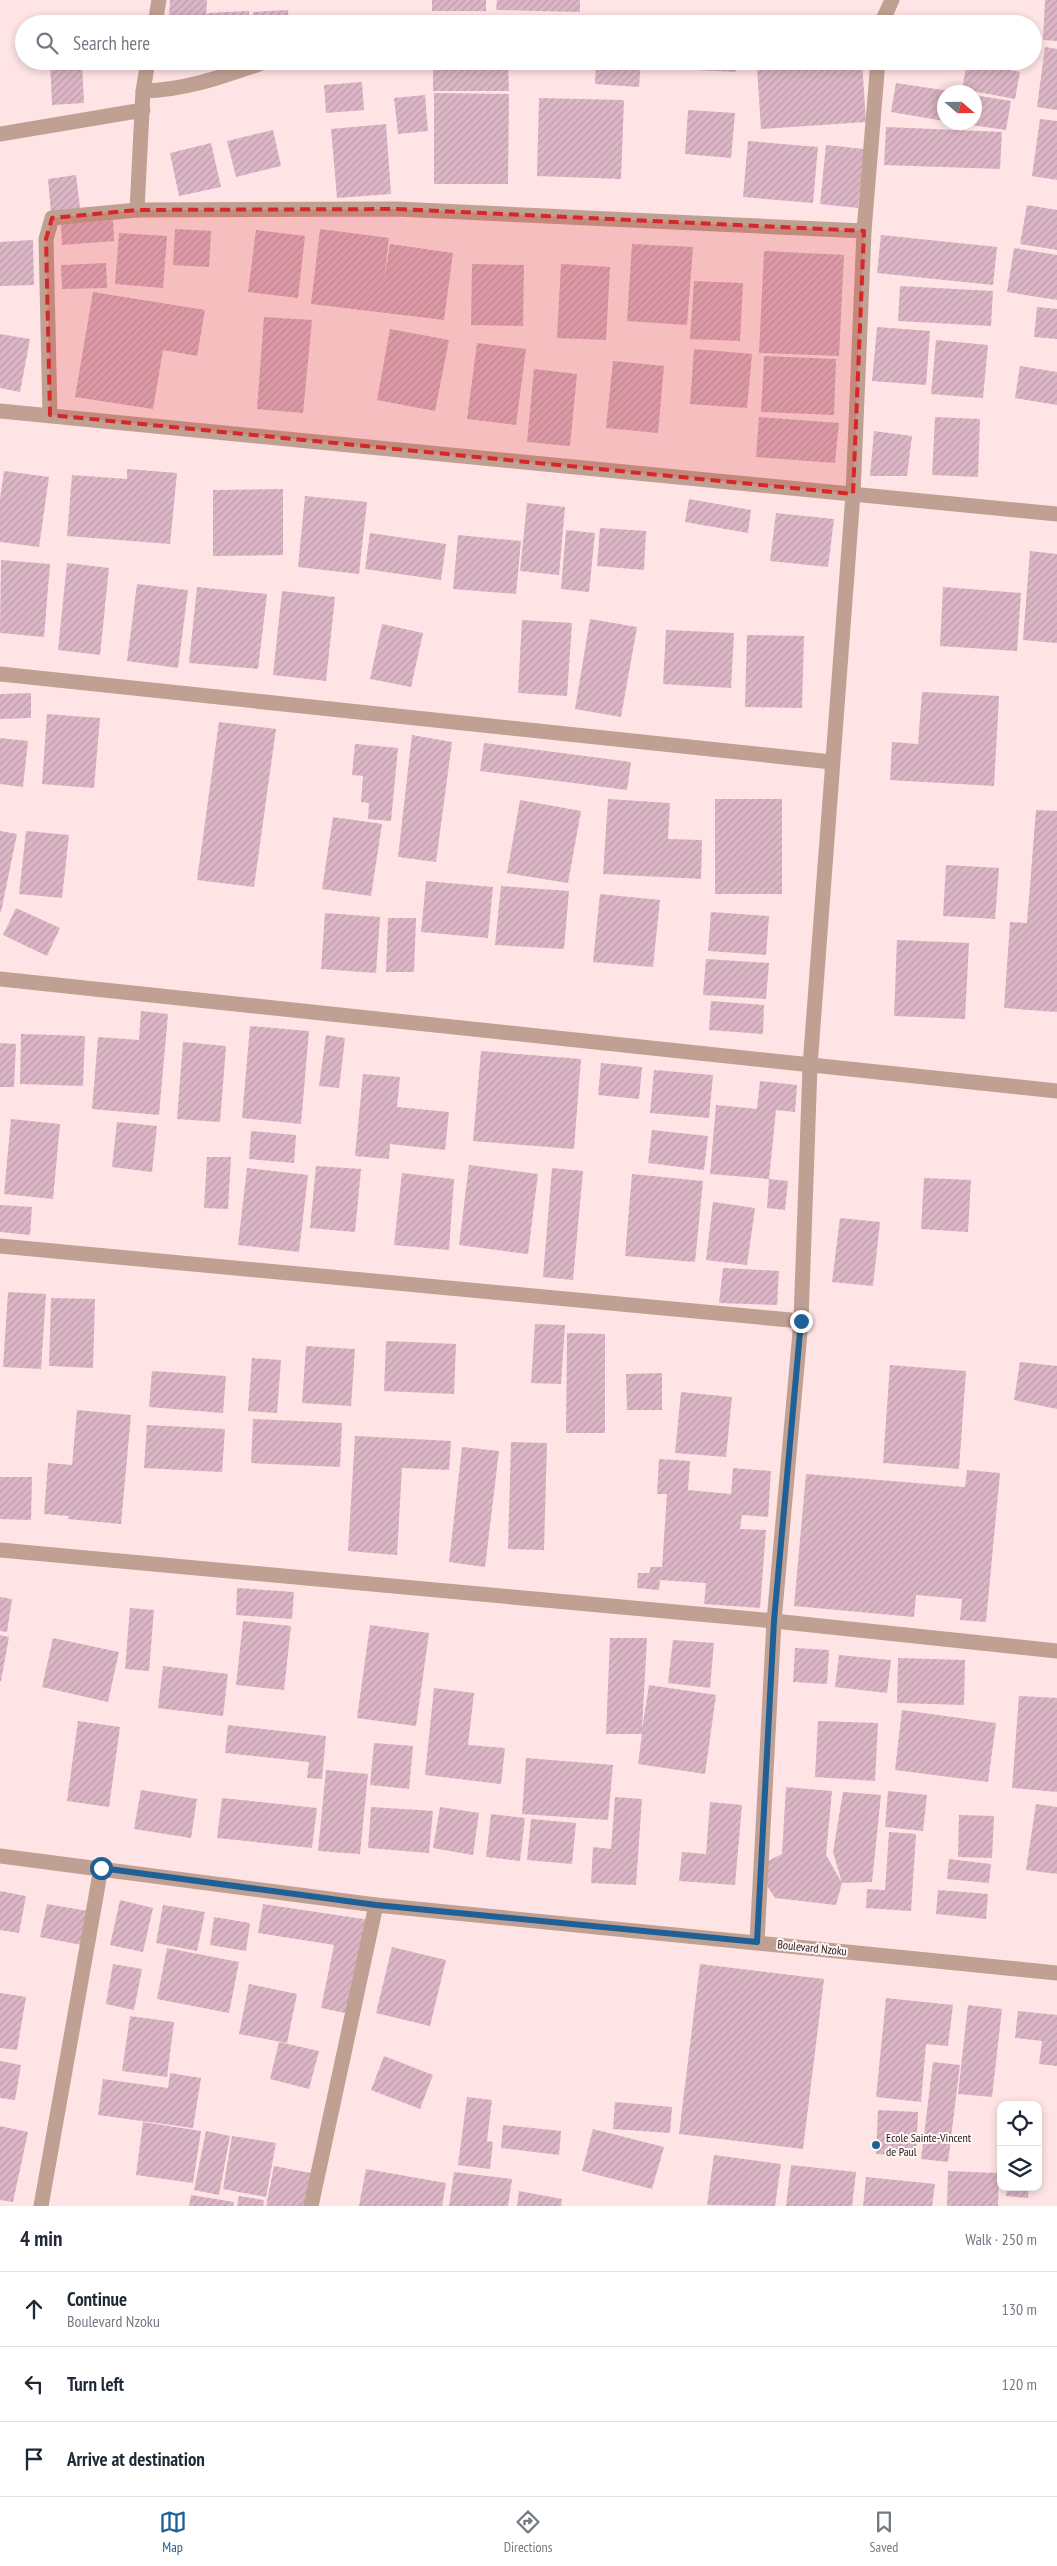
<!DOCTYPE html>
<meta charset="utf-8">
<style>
body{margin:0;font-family:"PT Sans Narrow",sans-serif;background:#f2f2f3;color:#1f2937}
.controls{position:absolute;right:15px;bottom:15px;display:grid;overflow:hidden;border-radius:10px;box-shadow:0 2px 8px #0003}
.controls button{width:45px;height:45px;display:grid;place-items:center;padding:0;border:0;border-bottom:1px solid #e0e1e3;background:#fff;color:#1f2937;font:25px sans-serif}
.compass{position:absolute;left:937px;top:85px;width:45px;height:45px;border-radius:50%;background:#fff;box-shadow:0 2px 8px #0003;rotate:110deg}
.stop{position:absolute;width:15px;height:15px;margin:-11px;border:4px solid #1f6096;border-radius:50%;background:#fff}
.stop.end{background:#1f6096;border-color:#fff;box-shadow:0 1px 5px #0008}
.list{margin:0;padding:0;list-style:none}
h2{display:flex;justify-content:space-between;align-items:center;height:65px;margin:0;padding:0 20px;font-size:21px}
h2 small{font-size:16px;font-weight:400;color:#747a83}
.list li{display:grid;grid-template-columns:32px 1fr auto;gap:15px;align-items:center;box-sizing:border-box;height:75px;padding:0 20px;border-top:1px solid #e0e1e3}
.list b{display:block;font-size:19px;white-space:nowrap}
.list p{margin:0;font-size:16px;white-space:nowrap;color:#747a83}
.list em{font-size:16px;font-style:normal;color:#747a83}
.icon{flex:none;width:28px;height:28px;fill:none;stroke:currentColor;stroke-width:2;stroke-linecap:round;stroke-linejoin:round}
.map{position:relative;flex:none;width:1057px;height:2206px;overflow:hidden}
.search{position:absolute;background:#fff;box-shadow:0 2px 8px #0003;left:15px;right:15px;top:15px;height:55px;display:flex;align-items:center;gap:12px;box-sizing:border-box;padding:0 18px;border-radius:28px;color:#747a83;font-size:19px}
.sheet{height:290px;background:#fff}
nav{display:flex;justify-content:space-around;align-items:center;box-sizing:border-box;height:70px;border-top:1px solid #e0e1e3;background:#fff;font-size:14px;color:#747a83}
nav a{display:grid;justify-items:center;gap:2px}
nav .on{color:#1f6096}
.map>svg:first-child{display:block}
.building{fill:url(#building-hatch)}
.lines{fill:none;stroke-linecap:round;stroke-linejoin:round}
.minor{stroke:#c0a093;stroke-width:15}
.tertiary{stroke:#c0a093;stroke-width:15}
.route{stroke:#1f6096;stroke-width:6}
.marked{fill:#d62828;fill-opacity:0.2;stroke:#d62828;stroke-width:4;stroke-dasharray:10 6;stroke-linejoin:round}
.poi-dot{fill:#1f6096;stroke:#fff6f6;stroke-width:2}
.labels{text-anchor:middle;stroke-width:4;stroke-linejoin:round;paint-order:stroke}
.street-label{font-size:12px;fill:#261718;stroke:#fff6f6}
.poi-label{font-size:12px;fill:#261718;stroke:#fff6f6;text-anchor:start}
</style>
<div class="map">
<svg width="1057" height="2206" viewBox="0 0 1057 2206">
<defs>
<pattern id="building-hatch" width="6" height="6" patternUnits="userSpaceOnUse" patternTransform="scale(1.25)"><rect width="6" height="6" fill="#dcb6c6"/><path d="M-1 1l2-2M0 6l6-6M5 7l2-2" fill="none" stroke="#bd9ca9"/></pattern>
</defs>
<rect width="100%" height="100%" fill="#fee4e4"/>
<g class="building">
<polygon points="170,0 207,0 206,18 169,16"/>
<rect x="432" y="0" width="54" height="11"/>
<polygon points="497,0 580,0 580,12 496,10"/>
<polygon points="1045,0 1057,0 1057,41 1043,40"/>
<polygon points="288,10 289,24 254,24 253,12"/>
<polygon points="249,11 249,24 208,24 207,13"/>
<polygon points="1045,47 1057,49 1057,110 1037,107"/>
<polygon points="50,61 82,61 84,103 52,105"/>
<polygon points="210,61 251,61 252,64 210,67"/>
<polygon points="433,61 508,61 509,91 433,91"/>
<polygon points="596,61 641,61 639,87 595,84"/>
<polygon points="673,61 737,61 736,72 672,69"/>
<polygon points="838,61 862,61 866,122 761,129 757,67"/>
<polygon points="967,62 1020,72 1015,99 962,89"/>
<polygon points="362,82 364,110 326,113 324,85"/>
<polygon points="896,83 949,91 944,92 944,121 891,112"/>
<polygon points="434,93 509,94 508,184 434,184"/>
<polygon points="425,95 428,131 398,134 394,98"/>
<polygon points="974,95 1011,101 1006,130 964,124 974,122"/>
<polygon points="539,98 624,100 621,179 537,176"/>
<polygon points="688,110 735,113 731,158 685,154"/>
<polygon points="1040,119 1057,121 1057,180 1032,176"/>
<polygon points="386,124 391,194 337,198 331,129"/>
<polygon points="886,127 1002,132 1000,169 884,165"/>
<polygon points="273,130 281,166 236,177 227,141"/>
<polygon points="748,141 818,147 813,203 743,197"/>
<polygon points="211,143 221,187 179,196 170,153"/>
<polygon points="826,145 864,149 858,208 820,204"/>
<polygon points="76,175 80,208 51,212 48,179"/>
<polygon points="1027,205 1057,210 1057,250 1020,244"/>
<polygon points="113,220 114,241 62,245 61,224"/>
<polygon points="175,229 211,231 209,267 173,265"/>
<polygon points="320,229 389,238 384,279 390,244 453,253 444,320 311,304"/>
<polygon points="256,230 305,236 298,298 248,292"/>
<polygon points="119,233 167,236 163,288 115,284"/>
<polygon points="881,235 997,247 993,285 877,273"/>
<polygon points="33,240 34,285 0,286 0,242"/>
<polygon points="632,244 693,247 687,325 627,321"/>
<polygon points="1014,248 1057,255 1057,300 1007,292"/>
<polygon points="764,251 844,255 839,356 759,353"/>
<polygon points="106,263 107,288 62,289 61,265"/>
<polygon points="472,264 524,265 523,326 471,325"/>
<polygon points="561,264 610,267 606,340 557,338"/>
<polygon points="694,281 743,283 740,341 690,339"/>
<polygon points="900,286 993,291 991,326 898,321"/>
<polygon points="93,292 205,310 197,356 163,350 153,409 75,397"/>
<polygon points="1037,307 1057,309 1057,339 1034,337"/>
<polygon points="264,317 312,320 303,413 257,409"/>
<polygon points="877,327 930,331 926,385 872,381"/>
<polygon points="390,329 449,340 435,411 377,400"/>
<polygon points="0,334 30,339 20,392 0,388"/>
<polygon points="936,340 988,345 983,398 931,394"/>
<polygon points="477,343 526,349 516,425 467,419"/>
<polygon points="694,349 752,354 747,408 690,404"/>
<polygon points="764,356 836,359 834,415 761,412"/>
<polygon points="613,361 664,366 658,433 606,428"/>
<polygon points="1020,366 1057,372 1057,405 1015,398"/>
<polygon points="534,369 577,374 570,446 527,442"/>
<polygon points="759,417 839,423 835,463 756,457"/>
<polygon points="935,417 980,419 978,477 932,475"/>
<polygon points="874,431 912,436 907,476 870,476"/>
<polygon points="127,469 177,473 170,544 67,536 72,475 127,479"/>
<polygon points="4,471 49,477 39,547 0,542 0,499"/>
<polygon points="283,489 283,555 213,556 213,490"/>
<polygon points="305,496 367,502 359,574 298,567"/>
<polygon points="689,499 751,510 748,533 685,522"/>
<polygon points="527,503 565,507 559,575 520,571"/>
<polygon points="776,513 834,519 828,567 770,561"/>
<polygon points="600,528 646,531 644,570 597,566"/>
<polygon points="566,530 595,533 589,592 561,589"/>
<polygon points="370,533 446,544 441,580 365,569"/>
<polygon points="458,535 521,541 516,594 453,589"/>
<polygon points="1030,551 1057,554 1057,643 1023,640"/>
<polygon points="1,560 50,564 44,637 0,633"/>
<polygon points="67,563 109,568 100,655 58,650"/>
<polygon points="137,584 188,590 178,668 127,661"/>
<polygon points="197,587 267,594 258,669 189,663"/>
<polygon points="943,587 1021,593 1017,651 940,646"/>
<polygon points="282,591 335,597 326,681 273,675"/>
<polygon points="590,619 637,627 621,717 575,709"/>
<polygon points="522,620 572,623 567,696 518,693"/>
<polygon points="382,624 423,633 411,687 370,679"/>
<polygon points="666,630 734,633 731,688 663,684"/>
<polygon points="747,635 804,636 802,708 745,707"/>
<polygon points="922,692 999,696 994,786 890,780 892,742 918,744"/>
<polygon points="31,693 31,718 0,719 0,694"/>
<polygon points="47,714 100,718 94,788 42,784"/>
<polygon points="219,722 276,729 254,887 197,880"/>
<polygon points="412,735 452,742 436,862 398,857"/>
<polygon points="0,738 28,741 23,787 0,784"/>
<polygon points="484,743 631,762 627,790 480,771"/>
<polygon points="355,744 398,748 391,821 368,819 369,803 361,802 363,776 352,775"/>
<polygon points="608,799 670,803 668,839 702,840 701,879 603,874"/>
<rect x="715" y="799" width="67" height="95"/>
<polygon points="520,800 581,811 568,883 507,873"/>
<polygon points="1036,810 1057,811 1057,1012 1004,1008 1010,922 1027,923"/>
<polygon points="333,817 382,824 371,896 322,889"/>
<polygon points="0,831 17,834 1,912 0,912"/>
<polygon points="26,831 69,835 62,898 19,894"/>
<polygon points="946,865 999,868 995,919 943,916"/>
<polygon points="426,881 493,887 488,938 421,932"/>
<polygon points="501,886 569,891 564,949 495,945"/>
<polygon points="600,894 660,900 653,967 593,962"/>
<polygon points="16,908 60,928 47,956 3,935"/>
<polygon points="711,912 769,916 766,955 708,951"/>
<polygon points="325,913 380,917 376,973 321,969"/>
<polygon points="388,918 416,918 414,972 386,972"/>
<polygon points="897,940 969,943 965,1019 894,1016"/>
<polygon points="706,959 769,963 766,999 703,995"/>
<polygon points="711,1001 764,1005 763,1034 709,1030"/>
<polygon points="141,1011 168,1014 159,1115 92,1109 98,1037 139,1040"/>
<polygon points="250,1026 309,1031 301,1124 242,1118"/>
<polygon points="21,1034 85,1036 83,1086 20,1084"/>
<polygon points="326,1035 345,1038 339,1088 319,1086"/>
<polygon points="183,1042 226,1046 220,1122 177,1119"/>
<polygon points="0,1043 16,1044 14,1087 0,1087"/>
<polygon points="481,1051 581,1059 574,1149 473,1141"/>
<polygon points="601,1063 642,1067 639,1099 598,1095"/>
<polygon points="654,1070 713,1075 709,1118 650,1113"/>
<polygon points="363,1074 400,1077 397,1107 449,1112 445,1150 390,1144 389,1159 355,1156"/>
<polygon points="760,1081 797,1085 795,1112 776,1110 769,1179 710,1174 716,1105 757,1109"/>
<polygon points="11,1119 60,1124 53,1199 4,1194"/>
<polygon points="117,1122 157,1126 152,1172 112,1167"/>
<polygon points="652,1130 708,1136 704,1170 648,1163"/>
<polygon points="251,1131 296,1135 294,1163 249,1159"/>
<polygon points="207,1157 231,1157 228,1209 204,1208"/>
<polygon points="469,1165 538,1174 528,1254 459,1245"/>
<polygon points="316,1166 361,1169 355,1232 310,1228"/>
<polygon points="247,1168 308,1175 299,1252 238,1245"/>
<polygon points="552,1168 583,1171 573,1280 543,1277"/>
<polygon points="402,1173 454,1179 449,1250 394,1245"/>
<polygon points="632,1174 703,1181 695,1262 625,1256"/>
<polygon points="924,1178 971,1180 968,1232 921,1229"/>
<polygon points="769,1179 788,1181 785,1210 767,1208"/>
<polygon points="713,1202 755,1208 747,1265 706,1260"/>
<polygon points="0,1205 32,1207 30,1235 0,1232"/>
<polygon points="840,1218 880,1222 873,1286 832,1282"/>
<polygon points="723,1268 779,1271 777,1305 719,1303"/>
<polygon points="8,1292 46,1294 41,1369 3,1367"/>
<polygon points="51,1298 95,1299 93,1368 49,1366"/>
<polygon points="535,1324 565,1325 561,1384 531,1383"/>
<polygon points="567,1333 605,1334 605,1433 566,1433"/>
<polygon points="386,1341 456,1344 454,1394 384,1391"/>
<polygon points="306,1346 355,1349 351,1406 302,1403"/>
<polygon points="252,1358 281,1360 277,1413 248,1411"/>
<polygon points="1020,1362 1057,1366 1057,1409 1014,1400"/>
<polygon points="890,1365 966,1371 959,1469 883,1463"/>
<polygon points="152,1371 226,1376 223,1413 149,1407"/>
<polygon points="662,1373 662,1410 627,1410 626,1374"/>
<polygon points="681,1392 732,1397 726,1457 675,1453"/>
<polygon points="77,1410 131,1415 121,1524 68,1519 69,1516 44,1514 48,1463 72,1465"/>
<polygon points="253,1419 342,1423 340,1467 251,1463"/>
<polygon points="147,1425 225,1429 222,1472 144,1468"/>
<polygon points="355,1436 451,1441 449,1470 402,1468 397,1555 348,1551"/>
<polygon points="511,1442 547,1443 544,1550 508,1549"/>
<polygon points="462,1447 499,1451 485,1567 449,1562"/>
<polygon points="659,1459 690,1461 688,1490 731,1494 733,1468 771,1471 768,1517 742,1515 740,1529 766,1530 760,1608 704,1604 706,1583 660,1580 659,1590 637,1588 638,1573 649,1573 651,1567 662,1567 667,1494 657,1494"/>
<polygon points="967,1470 1000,1473 986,1622 960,1620 962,1599 916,1595 914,1617 794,1606 806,1474 965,1487"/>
<polygon points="0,1477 32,1477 31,1520 0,1519"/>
<polygon points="237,1588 294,1592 292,1619 236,1615"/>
<polygon points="0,1597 12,1599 7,1632 0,1631"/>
<polygon points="130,1608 154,1610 149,1671 125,1669"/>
<polygon points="243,1621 291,1626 284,1690 236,1685"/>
<polygon points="370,1625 429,1633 416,1726 357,1718"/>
<polygon points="0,1635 9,1637 1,1681 0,1681"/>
<polygon points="53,1638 119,1652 108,1702 42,1687"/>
<polygon points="610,1638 647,1638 642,1730 649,1685 716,1695 705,1774 638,1764 642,1734 606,1734"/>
<polygon points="673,1640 714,1643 710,1688 668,1683"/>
<polygon points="795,1648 829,1650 827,1684 793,1682"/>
<polygon points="839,1655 891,1660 887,1693 835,1687"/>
<polygon points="898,1658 965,1660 964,1705 897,1703"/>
<polygon points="163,1666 228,1674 223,1716 158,1708"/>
<polygon points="434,1688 474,1693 468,1745 505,1748 501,1784 425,1775"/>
<polygon points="1019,1696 1057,1698 1057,1792 1012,1788"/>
<polygon points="902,1710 996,1723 988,1782 895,1770"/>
<polygon points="78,1721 120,1727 109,1807 67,1801"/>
<polygon points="818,1721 878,1723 875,1781 815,1777"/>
<polygon points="228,1725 326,1736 322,1779 307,1778 309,1762 225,1753"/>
<polygon points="374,1743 413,1746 409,1789 370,1785"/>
<polygon points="526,1758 613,1765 608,1820 522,1814"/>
<polygon points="326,1770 368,1774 360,1854 318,1851"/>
<polygon points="786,1787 832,1791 826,1855 842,1883 833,1852 843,1792 881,1795 872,1882 842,1883 836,1905 775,1898 763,1880 768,1861 782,1854"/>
<polygon points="141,1790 197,1799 191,1838 134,1829"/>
<polygon points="888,1791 927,1795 923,1831 885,1827"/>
<polygon points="615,1797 642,1799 636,1885 591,1883 593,1847 611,1849"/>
<polygon points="222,1798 317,1808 312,1848 217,1838"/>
<polygon points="710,1802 742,1805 735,1885 679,1881 682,1852 706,1854"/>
<polygon points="1036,1804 1057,1807 1057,1874 1026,1870"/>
<polygon points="371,1807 433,1811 429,1853 368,1848"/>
<polygon points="440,1807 479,1813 473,1855 433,1848"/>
<polygon points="491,1814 525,1818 520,1861 486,1857"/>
<polygon points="959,1815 994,1816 992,1858 958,1857"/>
<polygon points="531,1819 576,1823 572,1864 527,1860"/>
<polygon points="889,1832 916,1834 911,1911 866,1908 867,1889 885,1890"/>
<polygon points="949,1859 991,1864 989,1883 947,1879"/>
<polygon points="938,1890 988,1894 986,1919 936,1914"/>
<polygon points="0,1891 26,1896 19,1933 0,1930"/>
<polygon points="120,1900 153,1908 143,1952 110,1945"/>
<polygon points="47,1904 88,1911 82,1945 40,1937"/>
<polygon points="263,1904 370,1920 350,2014 321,2008 334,1945 258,1933"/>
<polygon points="163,1905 205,1912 197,1951 156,1943"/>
<polygon points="214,1917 250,1923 246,1951 210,1945"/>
<polygon points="392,1947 446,1960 430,2026 376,2013"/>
<polygon points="167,1948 239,1962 229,2013 157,1999"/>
<polygon points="113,1964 142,1969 134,2010 106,2004"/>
<polygon points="700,1964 824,1979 803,2149 679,2134"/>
<polygon points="249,1984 297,1994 287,2043 239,2034"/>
<polygon points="0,1993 26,1997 17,2050 0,2048"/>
<polygon points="886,1998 953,2005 948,2046 926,2044 921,2102 876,2097"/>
<polygon points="968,2005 1002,2009 992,2097 958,2094"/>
<polygon points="1018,2011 1057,2015 1057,2066 1039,2064 1042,2041 1015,2038"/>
<polygon points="130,2016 174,2022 167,2077 122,2071"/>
<polygon points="279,2042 319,2051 309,2089 270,2079"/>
<polygon points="384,2056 433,2075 420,2109 371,2090"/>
<polygon points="0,2061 21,2065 15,2100 0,2098"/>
<polygon points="933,2062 960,2065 948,2162 921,2159"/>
<polygon points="170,2073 201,2078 193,2128 98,2115 103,2079 168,2088"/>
<polygon points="467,2097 492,2100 487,2141 493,2142 490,2169 458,2165"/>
<polygon points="615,2102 672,2107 670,2133 613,2129"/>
<polygon points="878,2110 918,2112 916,2156 876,2154"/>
<polygon points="143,2122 201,2131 193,2183 136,2175"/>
<polygon points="503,2125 561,2131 559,2155 501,2148"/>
<polygon points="0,2126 28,2132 13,2202 0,2200"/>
<polygon points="593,2129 664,2147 652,2189 582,2171"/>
<polygon points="206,2131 230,2136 219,2195 194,2190"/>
<polygon points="232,2136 276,2143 266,2197 223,2189"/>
<polygon points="714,2155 781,2164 775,2206 707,2205"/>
<polygon points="791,2165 856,2172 852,2206 786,2206"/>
<polygon points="274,2166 311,2173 304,2206 266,2206"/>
<polygon points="366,2169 446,2183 442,2206 359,2206"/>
<polygon points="948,2171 999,2173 998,2206 947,2206"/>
<polygon points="454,2172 512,2179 508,2206 449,2206"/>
<polygon points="866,2177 935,2184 932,2206 863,2206"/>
<polygon points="1007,2187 1029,2187 1028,2198 1006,2196"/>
<polygon points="519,2191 562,2199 561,2206 517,2206"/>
<polygon points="191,2195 234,2202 233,2206 189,2206"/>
<polygon points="239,2196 264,2200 263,2206 237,2206"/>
</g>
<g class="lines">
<g class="minor">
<polyline points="155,24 159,0"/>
<polyline points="881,24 892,0"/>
<path d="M143 91C187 90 227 75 268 61"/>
<polyline points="0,134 143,110"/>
<polyline points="137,210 143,91 148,61"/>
<polyline points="0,411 1057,514"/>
<polyline points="50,415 46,239 52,218 137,210 397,209 864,231"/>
<polyline points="0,674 832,762"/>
<polyline points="0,979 1057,1091"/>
<polyline points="0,1246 801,1321"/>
<polyline points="0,1550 774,1621 1057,1651"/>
<polyline points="757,1942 774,1621 801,1321 810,1066 853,494 864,231 878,61"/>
<polyline points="41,2206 101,1868"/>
<polyline points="311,2206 376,1905"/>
</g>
<polyline class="tertiary" points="0,1856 376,1905 1057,1973"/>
</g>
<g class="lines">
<polyline class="route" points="101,1868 376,1905 757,1942 774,1621 801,1321"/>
</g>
<path class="marked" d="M397 209 864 231 853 494 50 415 46 239 52 218 137 210Z"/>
<circle class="poi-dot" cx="876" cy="2145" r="5"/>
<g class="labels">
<g class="street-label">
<text transform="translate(812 1948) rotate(6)" y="4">Boulevard Nzoku</text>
</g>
<g class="poi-label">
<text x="886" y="2142">Ecole Sainte-Vincent<tspan x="886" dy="14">de Paul</tspan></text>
</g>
</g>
</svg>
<div class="controls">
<button><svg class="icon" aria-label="locate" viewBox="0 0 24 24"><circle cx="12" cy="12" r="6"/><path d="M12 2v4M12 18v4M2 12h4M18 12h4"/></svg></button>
<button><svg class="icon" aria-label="layers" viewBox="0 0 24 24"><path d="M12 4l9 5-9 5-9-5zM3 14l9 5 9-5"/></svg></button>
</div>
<svg class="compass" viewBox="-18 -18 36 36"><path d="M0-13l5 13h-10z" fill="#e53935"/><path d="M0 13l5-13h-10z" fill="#747a83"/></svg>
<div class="stop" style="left:101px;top:1868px"></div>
<div class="stop end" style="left:801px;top:1321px"></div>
<div class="search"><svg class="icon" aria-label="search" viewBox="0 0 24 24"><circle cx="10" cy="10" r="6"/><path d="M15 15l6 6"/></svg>Search here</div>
</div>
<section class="sheet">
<h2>4 min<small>Walk · 250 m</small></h2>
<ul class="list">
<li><svg class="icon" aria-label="ahead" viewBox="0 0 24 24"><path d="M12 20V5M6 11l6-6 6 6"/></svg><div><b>Continue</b><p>Boulevard Nzoku</p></div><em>130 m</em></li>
<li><svg class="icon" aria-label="left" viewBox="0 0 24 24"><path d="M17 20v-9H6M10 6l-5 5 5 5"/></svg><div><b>Turn left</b></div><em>120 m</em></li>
<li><svg class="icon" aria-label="arrive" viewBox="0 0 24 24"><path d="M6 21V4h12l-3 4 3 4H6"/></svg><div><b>Arrive at destination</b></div></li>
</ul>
</section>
<nav>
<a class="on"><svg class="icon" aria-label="map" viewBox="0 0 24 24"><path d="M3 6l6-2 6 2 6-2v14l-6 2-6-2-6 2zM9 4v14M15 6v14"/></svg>Map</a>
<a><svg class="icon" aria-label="directions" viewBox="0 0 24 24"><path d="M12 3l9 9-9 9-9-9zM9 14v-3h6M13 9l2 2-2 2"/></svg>Directions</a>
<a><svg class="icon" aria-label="saved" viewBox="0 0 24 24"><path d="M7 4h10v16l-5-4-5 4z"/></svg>Saved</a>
</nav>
